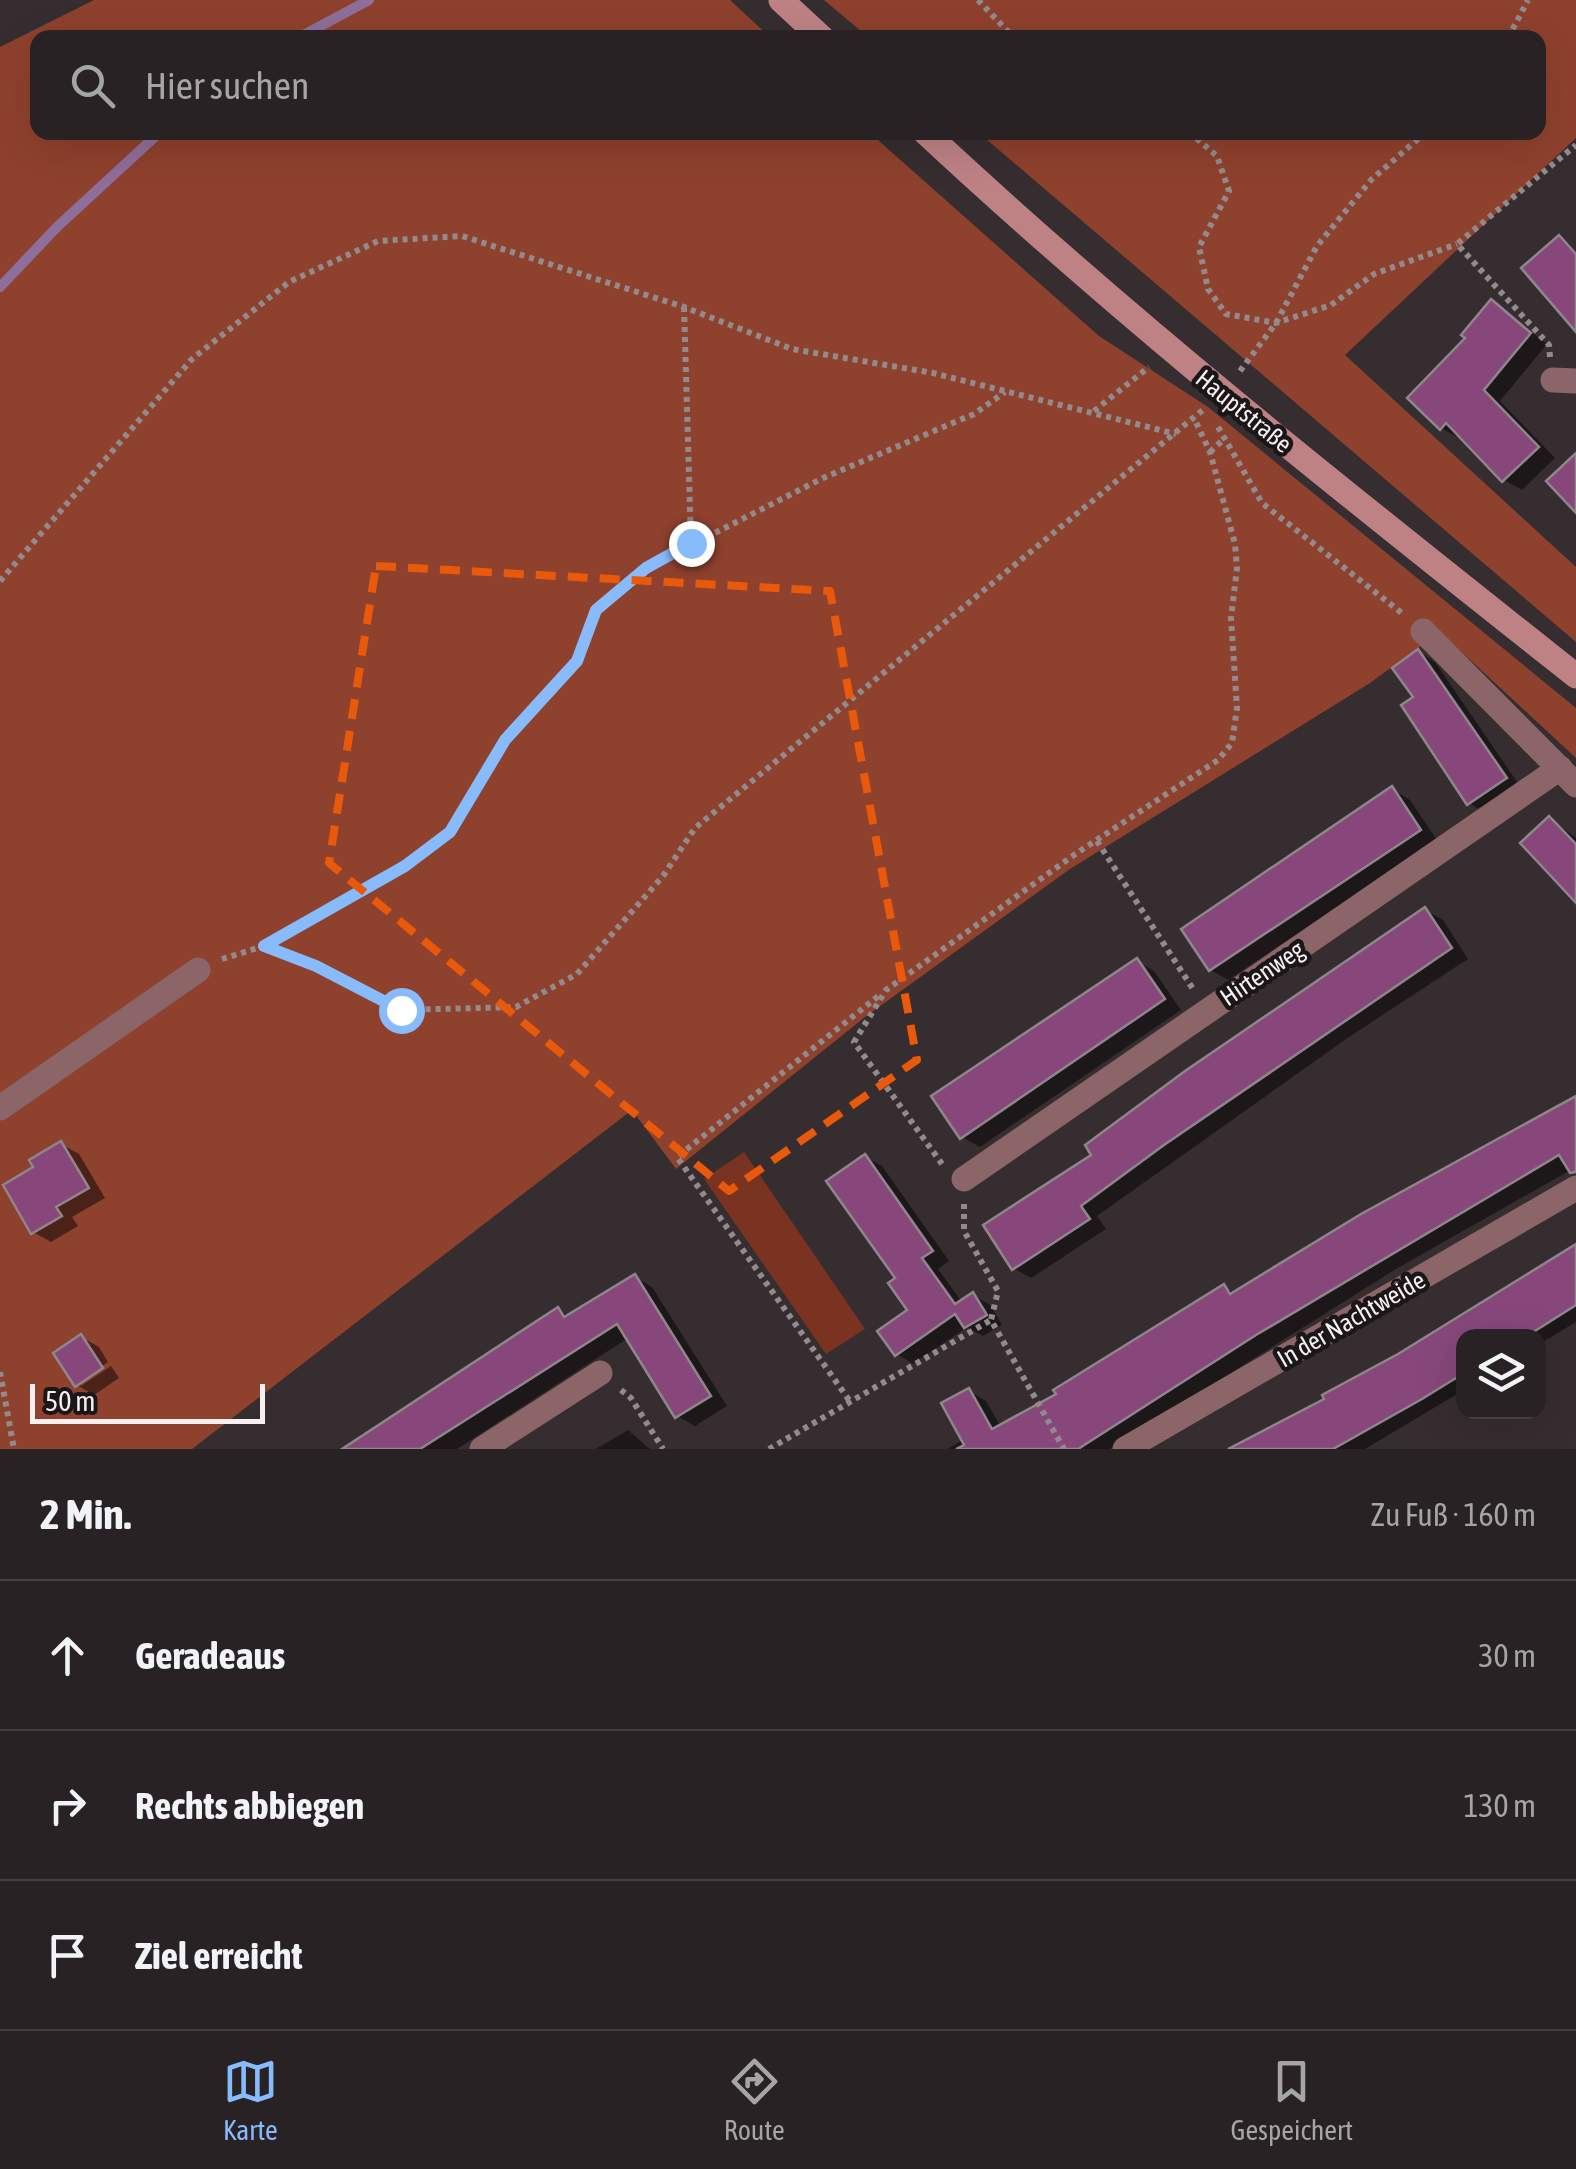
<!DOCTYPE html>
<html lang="de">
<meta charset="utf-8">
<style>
body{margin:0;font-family:"Asap Condensed",sans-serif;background:#302a2c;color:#f1f3f6}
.controls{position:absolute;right:30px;bottom:30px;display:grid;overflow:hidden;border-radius:20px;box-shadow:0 10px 40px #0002}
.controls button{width:90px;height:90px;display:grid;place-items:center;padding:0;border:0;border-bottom:2px solid #443f41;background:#282224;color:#f1f3f6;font:50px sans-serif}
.scale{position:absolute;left:30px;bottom:25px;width:235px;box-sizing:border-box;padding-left:10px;border:5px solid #f6f0f2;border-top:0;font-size:28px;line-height:35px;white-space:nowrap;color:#f6f0f2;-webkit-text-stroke:8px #1b1718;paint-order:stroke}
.stop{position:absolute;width:30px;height:30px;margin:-22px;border:8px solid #88bbfc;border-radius:50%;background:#fff}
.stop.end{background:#88bbfc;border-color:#fff;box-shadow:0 2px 10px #0008}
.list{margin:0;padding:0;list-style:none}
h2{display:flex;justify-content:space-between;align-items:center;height:130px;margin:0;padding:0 40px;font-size:42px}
h2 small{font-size:32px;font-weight:400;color:#a5a4a6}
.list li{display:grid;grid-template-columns:65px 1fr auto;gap:30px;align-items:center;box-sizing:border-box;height:150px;padding:0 40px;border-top:2px solid #443f41}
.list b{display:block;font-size:38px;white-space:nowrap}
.list em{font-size:32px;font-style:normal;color:#a5a4a6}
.icon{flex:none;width:55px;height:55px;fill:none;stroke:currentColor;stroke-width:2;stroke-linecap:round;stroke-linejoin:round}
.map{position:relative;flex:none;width:1576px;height:1449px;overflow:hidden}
.search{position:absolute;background:#282224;box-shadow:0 10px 40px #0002;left:30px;right:30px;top:30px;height:110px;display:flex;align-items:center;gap:25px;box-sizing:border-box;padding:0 35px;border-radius:20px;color:#a5a4a6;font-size:38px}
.sheet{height:580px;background:#282224}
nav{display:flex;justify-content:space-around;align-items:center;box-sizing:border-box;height:140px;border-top:2px solid #443f41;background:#282224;font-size:28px;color:#a5a4a6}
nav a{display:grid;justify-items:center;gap:5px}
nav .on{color:#88bbfc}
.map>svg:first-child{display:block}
.green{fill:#7a3321}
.forest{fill:#8e412d}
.shadow{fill:#0007}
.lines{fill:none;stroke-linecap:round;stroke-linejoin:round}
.stream{stroke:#8e6e9a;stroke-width:10}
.building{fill:#87477a;stroke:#8f868c;stroke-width:2.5}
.path{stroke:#928a8d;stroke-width:6;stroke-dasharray:5 5;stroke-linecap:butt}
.street{stroke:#8b6567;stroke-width:25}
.secondary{stroke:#be8285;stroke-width:25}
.route{stroke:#88bbfc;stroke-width:12}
.marked{fill:none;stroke:#e8590c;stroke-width:8;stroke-dasharray:20 12;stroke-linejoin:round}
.labels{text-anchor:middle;stroke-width:9;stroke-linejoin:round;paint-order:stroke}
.street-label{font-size:25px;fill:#f6f0f2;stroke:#1b1718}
</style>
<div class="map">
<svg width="1576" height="1449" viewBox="0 0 1576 1449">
<rect width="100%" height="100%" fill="#362d30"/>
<polygon class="green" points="744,1152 865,1329 826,1354 704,1179"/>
<g class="forest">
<polygon points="94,0 730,0 770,37 38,38 38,132 870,133 1099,336 1208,407 1576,708 1576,758 1440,632 1370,683 1070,869 865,1017 676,1169 632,1110 192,1449 0,1449 0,47"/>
<polygon points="824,0 1576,0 1576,138 1345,355 1576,567 1576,642 979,133 1538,132 1538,38 868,37"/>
</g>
<g class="shadow">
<polygon points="1491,302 1547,344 1500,401 1555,458 1522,490 1504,480 1462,436 1459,438 1441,428 1468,338"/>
<polygon points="1419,652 1435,662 1522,789 1485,813 1469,803"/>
<polygon points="1392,789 1410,800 1437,840 1228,980 1211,970"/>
<polygon points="1550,819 1576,838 1576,900"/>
<polygon points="1425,910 1443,920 1468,959 1349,1037 1097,1216 1106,1229 1031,1278 1013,1268 1095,1155"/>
<polygon points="1137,961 1154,971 1181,1010 980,1147 962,1137"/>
<polygon points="1576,1099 1576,1167 1396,1269 1110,1449 948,1449 964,1439 969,1391 986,1401 1001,1427 1060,1395 1224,1287 1235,1293"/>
<polygon points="61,1144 79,1154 105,1198 72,1217 78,1226 51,1242 33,1232 36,1168"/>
<polygon points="865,1157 882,1166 949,1261 938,1269 962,1302 973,1295 990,1305 1002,1325 983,1336 967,1327 913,1364 897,1354 911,1310"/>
<polygon points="1576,1247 1576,1322 1538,1345 1538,1336 1464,1336 1464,1390 1365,1449 1233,1449 1327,1400 1325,1396"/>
<polygon points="635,1277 652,1287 727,1406 695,1426 677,1416 628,1338 457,1449 343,1449 558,1310 570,1317"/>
<polygon points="81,1337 99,1347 108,1362 81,1380 81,1386 111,1366 119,1378 94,1395 77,1385"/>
<polygon points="628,1430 650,1449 596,1449"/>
</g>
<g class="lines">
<g class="stream">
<polyline points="298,38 369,0"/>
<polyline points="0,287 57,227 160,132"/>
</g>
</g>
<g class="building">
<polygon points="1559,235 1576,254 1576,332 1521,268"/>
<polygon points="1491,299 1531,333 1484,390 1539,447 1502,482 1446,423 1440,430 1407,398 1465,338 1461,335"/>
<polygon points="1576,453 1576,513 1546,481"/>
<polygon points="1418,649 1507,778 1467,805 1401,705 1413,697 1392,668"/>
<polygon points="1392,786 1421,830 1209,971 1181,929"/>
<polygon points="1549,816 1576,844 1576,903 1520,843"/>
<polygon points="1425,907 1452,948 1164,1145 1081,1206 1090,1219 1012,1270 983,1225 1091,1155 1085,1145 1185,1071"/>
<polygon points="1137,958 1165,999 960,1139 931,1096"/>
<polygon points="1576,1096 1576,1172 1570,1173 1559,1155 1256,1335 1078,1449 956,1449 964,1445 941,1403 969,1388 992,1429 1056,1394 1053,1390 1224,1284 1230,1294 1361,1214"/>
<polygon points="61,1141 89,1188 56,1207 62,1216 31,1234 3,1185 33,1167 29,1160"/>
<polygon points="865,1154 933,1251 922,1258 955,1304 973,1292 987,1315 964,1328 955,1314 895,1356 877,1331 907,1310 888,1283 895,1278 826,1181"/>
<polygon points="1576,1244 1576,1305 1527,1336 1464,1336 1464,1373 1422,1399 1333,1449 1228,1449 1324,1399 1322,1395 1398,1354"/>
<polygon points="635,1274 711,1396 675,1418 617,1324 420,1449 342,1449 558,1307 564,1317"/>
<polygon points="81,1334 103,1368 75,1387 53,1353"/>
</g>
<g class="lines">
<g class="path">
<polyline points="978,0 1014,38"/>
<polyline points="1508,38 1528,0"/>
<polyline points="1189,132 1217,156 1229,191 1199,247 1208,289 1226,314 1276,323 1331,305 1374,274 1457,244"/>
<polyline points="684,307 691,543"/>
<polyline points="1550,357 1549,345 1457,244 1576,145"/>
<polyline points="1240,371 1276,323 1317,246 1371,180 1426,132"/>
<polyline points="1094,411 1149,367"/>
<polyline points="1218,427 1262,503 1403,614"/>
<polyline points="1210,452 1225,438"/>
<polyline points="0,581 192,359 289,282 378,241 462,236 684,307 792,349 933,373 1176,434"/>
<polyline points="1097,841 1193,989"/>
<polyline points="264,946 405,866 450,832 505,740 577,661 596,610 646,568 823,478 974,414 1005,392"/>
<polyline points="222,959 264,946 316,966 401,1010 516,1007 577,974 663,876 695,828 1204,409"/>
<polyline points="942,1164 854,1042 886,990 1074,855 1218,760 1232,743 1237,708 1231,618 1237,568 1235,544 1210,452 1194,418"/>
<polyline points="964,1204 964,1231 998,1291 991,1320 1064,1449"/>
<polyline points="0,1372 14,1449"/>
<polyline points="621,1390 631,1398 663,1449"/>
<polyline points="849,1400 677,1157 881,994"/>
<polyline points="769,1449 991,1320"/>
</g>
<g class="street">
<polyline points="1553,380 1576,381"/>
<polyline points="1423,631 1576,785"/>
<polyline points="0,1108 198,970"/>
<polyline points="964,1179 1560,768"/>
<polyline points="482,1449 600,1373"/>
<polyline points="1125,1449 1576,1188"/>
</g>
<g class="secondary">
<polyline points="781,0 822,38"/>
<path d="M925 132C1133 326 1354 500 1576 676"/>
</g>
</g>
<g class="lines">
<polyline class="route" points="401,1010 316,966 264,946 405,866 450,832 505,740 577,661 596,610 646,568 691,543"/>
</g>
<path class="marked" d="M376 566 830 591 917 1060 729 1191 329 863Z"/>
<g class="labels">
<g class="street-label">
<text transform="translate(1244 411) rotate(39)" y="9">Hauptstraße</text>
<text transform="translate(1262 973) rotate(-34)" y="9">Hirtenweg</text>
<text transform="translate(1351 1319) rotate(-30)" y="9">In der Nachtweide</text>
</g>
</g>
</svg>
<div class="controls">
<button><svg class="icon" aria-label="layers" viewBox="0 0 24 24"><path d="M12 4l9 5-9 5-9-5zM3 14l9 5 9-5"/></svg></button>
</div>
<div class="scale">50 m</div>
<div class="stop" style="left:401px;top:1010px"></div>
<div class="stop end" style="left:691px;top:543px"></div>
<div class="search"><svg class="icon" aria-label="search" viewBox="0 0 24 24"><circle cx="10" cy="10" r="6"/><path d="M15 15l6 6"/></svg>Hier suchen</div>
</div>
<section class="sheet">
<h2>2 Min.<small>Zu Fuß · 160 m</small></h2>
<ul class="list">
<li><svg class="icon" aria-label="ahead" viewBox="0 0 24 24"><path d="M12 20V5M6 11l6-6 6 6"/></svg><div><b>Geradeaus</b></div><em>30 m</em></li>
<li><svg class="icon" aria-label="right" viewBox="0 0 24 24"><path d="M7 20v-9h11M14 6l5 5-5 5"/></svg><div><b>Rechts abbiegen</b></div><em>130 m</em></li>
<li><svg class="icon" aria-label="arrive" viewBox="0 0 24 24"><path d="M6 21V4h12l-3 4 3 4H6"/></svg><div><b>Ziel erreicht</b></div></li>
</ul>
</section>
<nav>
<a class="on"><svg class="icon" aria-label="map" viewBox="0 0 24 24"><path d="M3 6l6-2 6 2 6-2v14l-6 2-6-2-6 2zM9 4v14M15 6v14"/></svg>Karte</a>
<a><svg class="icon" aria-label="directions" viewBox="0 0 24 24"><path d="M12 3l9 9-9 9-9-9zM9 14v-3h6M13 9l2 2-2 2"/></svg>Route</a>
<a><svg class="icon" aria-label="saved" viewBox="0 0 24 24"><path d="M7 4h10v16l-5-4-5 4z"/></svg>Gespeichert</a>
</nav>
